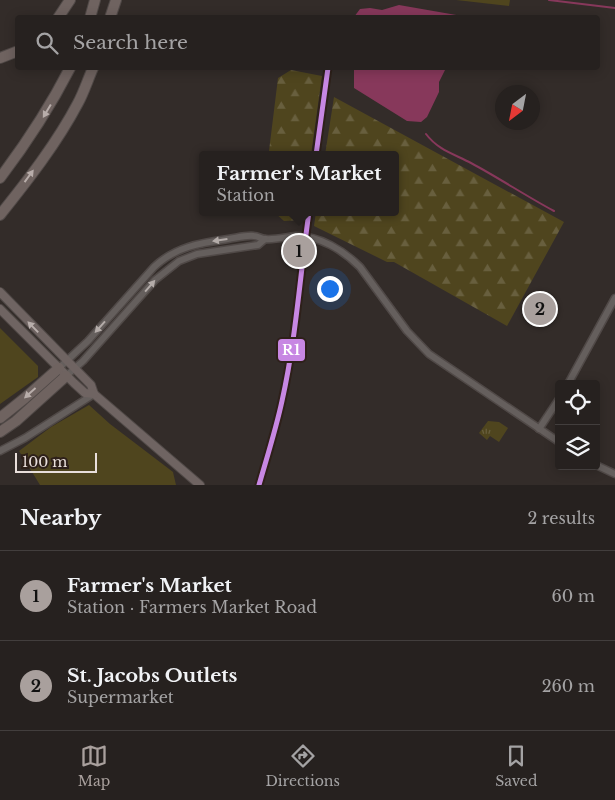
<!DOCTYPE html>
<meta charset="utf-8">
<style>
body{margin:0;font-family:"Libre Baskerville",serif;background:#2e2928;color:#f1f3f6}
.controls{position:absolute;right:15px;bottom:15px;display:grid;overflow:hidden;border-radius:5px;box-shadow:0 2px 12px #0003}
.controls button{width:45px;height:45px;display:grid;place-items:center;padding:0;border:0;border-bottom:1px solid #423e3d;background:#26211f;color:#f1f3f6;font:25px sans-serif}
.compass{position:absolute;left:495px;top:85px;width:45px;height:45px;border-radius:50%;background:#26211f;box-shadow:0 2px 12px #0003;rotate:212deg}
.scale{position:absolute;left:15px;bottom:12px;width:82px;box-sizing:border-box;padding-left:5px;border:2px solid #e9dfdb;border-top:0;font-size:14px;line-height:18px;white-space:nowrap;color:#e9dfdb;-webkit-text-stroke:4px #2e201a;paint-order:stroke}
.you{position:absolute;left:329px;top:288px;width:18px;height:18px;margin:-12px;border:4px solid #fff;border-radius:50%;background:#1a73e8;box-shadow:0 0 0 8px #1a73e833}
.badge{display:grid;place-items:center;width:32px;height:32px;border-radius:50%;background:#a9a09d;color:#111;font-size:16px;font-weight:700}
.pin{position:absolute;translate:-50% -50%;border:2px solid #fff;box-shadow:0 1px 5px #0006}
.popup{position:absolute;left:199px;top:151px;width:200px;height:65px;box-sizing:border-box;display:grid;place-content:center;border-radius:5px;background:#26211f;filter:drop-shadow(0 1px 4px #0005);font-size:16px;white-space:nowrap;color:#a4a3a4}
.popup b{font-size:19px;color:#f1f3f6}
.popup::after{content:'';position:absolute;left:50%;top:100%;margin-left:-10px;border:10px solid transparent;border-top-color:#26211f}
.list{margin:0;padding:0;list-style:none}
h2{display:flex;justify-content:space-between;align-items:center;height:65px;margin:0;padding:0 20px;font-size:21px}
h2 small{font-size:16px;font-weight:400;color:#a4a3a4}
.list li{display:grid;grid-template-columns:32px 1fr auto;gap:15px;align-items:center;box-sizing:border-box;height:90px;padding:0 20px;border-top:1px solid #423e3d}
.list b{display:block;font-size:19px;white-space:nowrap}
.list p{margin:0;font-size:16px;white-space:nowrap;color:#a4a3a4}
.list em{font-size:16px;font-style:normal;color:#a4a3a4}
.icon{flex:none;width:28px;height:28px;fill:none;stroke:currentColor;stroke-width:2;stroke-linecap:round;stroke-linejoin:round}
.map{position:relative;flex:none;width:615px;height:485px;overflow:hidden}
.search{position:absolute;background:#26211f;box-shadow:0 2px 12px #0003;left:15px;right:15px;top:15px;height:55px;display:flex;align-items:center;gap:12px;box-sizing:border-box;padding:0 18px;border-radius:5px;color:#a4a3a4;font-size:19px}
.sheet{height:245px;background:#26211f}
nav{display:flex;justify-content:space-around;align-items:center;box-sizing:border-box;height:70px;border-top:1px solid #423e3d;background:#26211f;font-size:14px;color:#a4a3a4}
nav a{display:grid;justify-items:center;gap:2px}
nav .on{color:#a9a09d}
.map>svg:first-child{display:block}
.green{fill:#4f451e}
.forest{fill:url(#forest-firs)}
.park{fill:url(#park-tufts)}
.water{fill:#87385b}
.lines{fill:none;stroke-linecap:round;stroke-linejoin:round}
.stream{stroke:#87385b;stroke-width:2}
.minor-casing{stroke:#504947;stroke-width:9}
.major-casing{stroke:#504947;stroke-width:10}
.highway-casing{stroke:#504947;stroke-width:12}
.minor{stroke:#655f5d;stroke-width:6}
.major{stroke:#6f6462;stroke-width:8}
.highway{stroke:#6f6360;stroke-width:10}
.rail-1-casing{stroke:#2e201a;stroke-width:9}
.rail-1{stroke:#c787e3;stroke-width:5}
.oneway{fill:#b8adaa}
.oneway2{fill:#b4aca9}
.oneway3{fill:#b8aeab}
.line-badge{stroke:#2e201a;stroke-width:2}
.badge-label{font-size:14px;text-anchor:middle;font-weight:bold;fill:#fff}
</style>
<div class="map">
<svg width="615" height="485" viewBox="0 0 615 485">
<defs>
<pattern id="forest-firs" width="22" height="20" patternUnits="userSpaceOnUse" patternTransform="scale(1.25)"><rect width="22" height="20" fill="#4f451e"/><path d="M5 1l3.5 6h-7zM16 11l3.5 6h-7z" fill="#685f3e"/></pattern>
<pattern id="park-tufts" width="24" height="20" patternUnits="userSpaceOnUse" patternTransform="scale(1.25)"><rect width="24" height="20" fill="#4f451e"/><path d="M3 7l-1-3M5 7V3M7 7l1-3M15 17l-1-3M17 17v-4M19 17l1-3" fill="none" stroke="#685f3e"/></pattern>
</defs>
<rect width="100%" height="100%" fill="#332c29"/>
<g class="green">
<polygon points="456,0 510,0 509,6"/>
<polygon points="0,328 38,366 38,377 0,404"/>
<polygon points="89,405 110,424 173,472 176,485 40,485 19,451 51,427"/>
</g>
<g class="forest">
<polygon points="291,70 322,76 311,155 263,155 269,151 278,78"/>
<polygon points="334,97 564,222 507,326 394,262 387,262 314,226 316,212 395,212 395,155 325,155"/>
<polygon points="274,212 303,212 302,220 284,221"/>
</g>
<polygon class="park" points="488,421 499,422 508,428 499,442 490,436 487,440 479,433"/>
<g class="water">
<polygon points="399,5 462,16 463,17 354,17 360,9 370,8 382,10"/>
<polygon points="354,68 446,68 439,82 439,92 427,117 421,122 407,121 354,88"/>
</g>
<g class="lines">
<g class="stream">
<polyline points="549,0 615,8"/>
<path d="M426 134C438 150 454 154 471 163 499 178 526 196 554 211"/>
</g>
<g class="minor-casing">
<g id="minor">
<path d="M59 368 88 341 154 267C175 247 200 243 228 239 236 238 246 235 254 236 258 236 261 239 265 239 275 240 286 237 296 236 320 236 343 250 360 267L407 331 429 354 559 442"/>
<polyline points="66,376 83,361 155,280 179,261 197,254 258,245 265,239"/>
<polyline points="568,384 615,298"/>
<polyline points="539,429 559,399"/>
<polyline points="0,451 25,438 94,394"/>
<polyline points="596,465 615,474"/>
</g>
</g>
<g class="major-casing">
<g id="major">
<polyline points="0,292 91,385 94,394 200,485"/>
<polyline points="0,309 74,383 85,393 94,394"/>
</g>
</g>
<g class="highway-casing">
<g id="highway">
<polyline points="58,18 70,0"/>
<polyline points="90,18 95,0"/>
<polyline points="110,18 116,0"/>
<polyline points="0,58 18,51"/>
<path d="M0 178C28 141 49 109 70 68"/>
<path d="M0 215C28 180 57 143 78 103 84 92 88 79 93 68"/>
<polyline points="0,418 25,398 59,368"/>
<polyline points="0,432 16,421 66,376"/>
</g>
</g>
<use href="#minor" class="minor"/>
<use href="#major" class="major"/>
<use href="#highway" class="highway"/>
<g class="rail-1-casing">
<g id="rail-1">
<polyline points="316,155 328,68"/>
<path d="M259 485C267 457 276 429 282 401 296 339 300 275 309 212"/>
</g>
</g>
<use href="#rail-1" class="rail-1"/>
</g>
<defs><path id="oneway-solid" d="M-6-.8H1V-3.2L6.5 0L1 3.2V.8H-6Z" transform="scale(1.25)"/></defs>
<g class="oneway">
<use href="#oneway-solid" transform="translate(47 111) rotate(121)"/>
<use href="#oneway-solid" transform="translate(29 176) rotate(-54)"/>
<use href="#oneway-solid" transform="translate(30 393) rotate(138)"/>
</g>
<g class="oneway2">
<use href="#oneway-solid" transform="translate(220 240) rotate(172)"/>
<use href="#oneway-solid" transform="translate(150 286) rotate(-49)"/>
<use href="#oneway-solid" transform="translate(100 327) rotate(132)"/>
</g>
<use class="oneway3" href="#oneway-solid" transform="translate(33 327) rotate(-134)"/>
<rect class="line-badge" x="277" y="338" width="29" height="24" rx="5" fill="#c787e3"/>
<g class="badge-label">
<text x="291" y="355">R1</text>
</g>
</svg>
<div class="controls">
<button><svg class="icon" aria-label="locate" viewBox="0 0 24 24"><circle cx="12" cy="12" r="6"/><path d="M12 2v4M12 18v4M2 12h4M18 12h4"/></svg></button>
<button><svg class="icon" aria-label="layers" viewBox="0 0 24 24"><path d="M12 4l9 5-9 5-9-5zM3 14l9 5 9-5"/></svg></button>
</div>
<svg class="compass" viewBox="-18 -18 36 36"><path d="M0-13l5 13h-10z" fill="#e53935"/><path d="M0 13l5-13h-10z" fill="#a4a3a4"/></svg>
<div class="scale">100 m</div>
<div class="you"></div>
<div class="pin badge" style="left:299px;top:251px">1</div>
<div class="popup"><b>Farmer's Market</b>Station</div>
<div class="pin badge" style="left:540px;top:309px">2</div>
<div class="search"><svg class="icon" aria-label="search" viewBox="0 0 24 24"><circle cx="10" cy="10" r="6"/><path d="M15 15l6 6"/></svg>Search here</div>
</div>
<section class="sheet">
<h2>Nearby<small>2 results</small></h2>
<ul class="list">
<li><span class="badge">1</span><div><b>Farmer's Market</b><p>Station · Farmers Market Road</p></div><em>60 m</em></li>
<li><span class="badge">2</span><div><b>St. Jacobs Outlets</b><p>Supermarket</p></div><em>260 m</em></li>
</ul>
</section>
<nav>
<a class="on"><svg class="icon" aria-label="map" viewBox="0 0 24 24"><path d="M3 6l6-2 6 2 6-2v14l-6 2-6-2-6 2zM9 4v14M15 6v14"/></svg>Map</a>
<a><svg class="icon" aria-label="directions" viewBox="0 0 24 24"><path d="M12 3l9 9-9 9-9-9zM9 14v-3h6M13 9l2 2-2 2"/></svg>Directions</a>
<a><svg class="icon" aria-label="saved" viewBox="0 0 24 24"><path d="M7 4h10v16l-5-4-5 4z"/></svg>Saved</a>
</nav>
